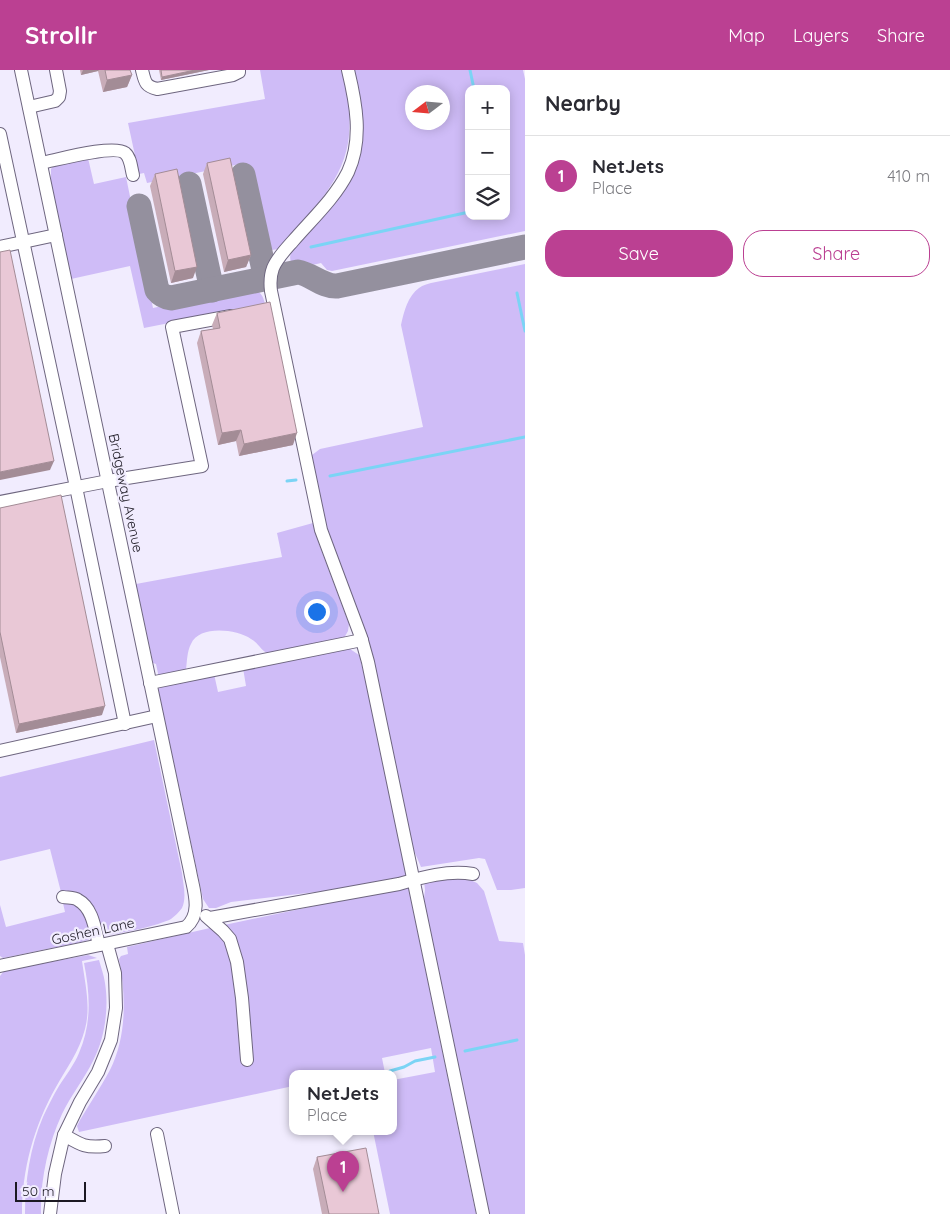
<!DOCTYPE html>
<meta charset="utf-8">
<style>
body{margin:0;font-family:Quicksand,sans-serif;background:#f2f2f3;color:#2b2b33}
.controls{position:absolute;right:15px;top:15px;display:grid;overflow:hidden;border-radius:10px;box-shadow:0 2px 12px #0003}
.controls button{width:45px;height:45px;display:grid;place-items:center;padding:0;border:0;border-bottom:1px solid #e1e1e2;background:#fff;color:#2b2b33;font:25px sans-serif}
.compass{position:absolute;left:405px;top:15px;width:45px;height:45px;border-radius:50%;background:#fff;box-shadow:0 2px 12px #0003;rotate:254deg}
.scale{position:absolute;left:15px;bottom:12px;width:71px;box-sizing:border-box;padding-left:5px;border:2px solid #1c1923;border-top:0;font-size:14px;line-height:18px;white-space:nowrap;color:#1c1923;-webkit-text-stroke:4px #f1ecfe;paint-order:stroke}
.you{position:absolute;left:316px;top:541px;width:18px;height:18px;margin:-12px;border:4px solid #fff;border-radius:50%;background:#1a73e8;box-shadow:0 0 0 8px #1a73e833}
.badge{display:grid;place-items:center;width:32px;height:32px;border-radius:50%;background:#bb4092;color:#fff;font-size:16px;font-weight:700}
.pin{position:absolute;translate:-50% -41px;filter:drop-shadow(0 1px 2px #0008)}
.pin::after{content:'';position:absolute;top:26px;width:18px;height:15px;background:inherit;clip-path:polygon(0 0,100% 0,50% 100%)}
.popup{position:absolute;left:289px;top:1000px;width:108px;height:65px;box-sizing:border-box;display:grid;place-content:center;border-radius:10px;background:#fff;filter:drop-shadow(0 1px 4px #0005);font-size:16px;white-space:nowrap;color:#7c7c81}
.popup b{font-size:19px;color:#2b2b33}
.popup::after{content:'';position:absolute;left:50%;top:100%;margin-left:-10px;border:10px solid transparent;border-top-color:#fff}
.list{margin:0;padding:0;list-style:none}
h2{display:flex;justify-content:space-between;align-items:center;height:65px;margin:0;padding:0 20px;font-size:21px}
h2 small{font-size:16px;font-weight:400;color:#7c7c81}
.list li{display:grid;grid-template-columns:32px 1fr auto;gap:15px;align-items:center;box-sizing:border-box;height:80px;padding:0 20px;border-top:1px solid #e1e1e2}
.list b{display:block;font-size:19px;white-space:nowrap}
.list p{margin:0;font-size:16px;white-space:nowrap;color:#7c7c81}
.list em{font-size:16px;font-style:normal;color:#7c7c81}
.actions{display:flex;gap:10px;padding:15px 20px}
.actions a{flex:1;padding:11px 0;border:1px solid #bb4092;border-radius:20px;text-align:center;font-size:18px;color:#bb4092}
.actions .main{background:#bb4092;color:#fff}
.icon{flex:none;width:28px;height:28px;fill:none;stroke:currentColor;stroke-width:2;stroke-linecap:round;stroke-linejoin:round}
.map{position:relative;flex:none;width:525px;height:1144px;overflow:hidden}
header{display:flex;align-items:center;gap:30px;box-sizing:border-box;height:70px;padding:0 25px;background:#bb4092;color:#fff}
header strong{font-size:24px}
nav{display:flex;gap:28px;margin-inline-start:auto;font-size:18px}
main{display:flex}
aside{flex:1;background:#fff}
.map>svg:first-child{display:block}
.green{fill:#cfbcf7;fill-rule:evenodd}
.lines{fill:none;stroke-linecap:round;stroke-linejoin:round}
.stream{stroke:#7bd4f5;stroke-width:3}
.taxiway{stroke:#94909e;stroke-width:25}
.minor-casing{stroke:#6e667f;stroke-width:14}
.minor{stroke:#fff;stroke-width:12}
.wall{fill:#c8acb8}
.shaded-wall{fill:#a38c96}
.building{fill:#e9c8d6;stroke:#a38c96}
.labels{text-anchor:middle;stroke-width:4.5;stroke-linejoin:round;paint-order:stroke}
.street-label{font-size:14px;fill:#1c1923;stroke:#f1ecfe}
</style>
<header>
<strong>Strollr</strong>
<nav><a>Map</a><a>Layers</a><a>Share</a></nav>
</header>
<main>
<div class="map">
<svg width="525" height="1144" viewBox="0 0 525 1144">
<rect width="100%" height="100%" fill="#f1ecfe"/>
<g class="green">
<path d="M260 0H342C344 11 348 23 349 34 350 47 350 60 348 73 341 115 306 147 279 178 271 182 267 179 263 173L245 93 147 113 144 103 139 104 128 53 265 29Z"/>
<path d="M352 0H523L525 9V161L332 201 327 200 321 193C309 196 283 203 292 179L350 110ZM469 19H506V146H469ZM412 22H442V52H412Z"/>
<path d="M88 88 94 114 126 107 153 238 251 217C260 221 263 225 265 234L144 258 130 196 71 209 51 113V99L54 95Z"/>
<path d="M525 194V818L511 820H497L485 789 479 788 421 797 409 769 328 468 311 390 312 385 320 379 423 357 401 255C404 241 408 226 419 218 423 215 428 214 431 213Z"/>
<path d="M313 453 319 474 349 554 348 561 344 568 271 585C260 581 260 574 251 569 236 559 199 555 191 574 187 581 187 592 186 600L159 608 156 594 153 593 136 514 282 487 277 463Z"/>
<path d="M350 579 359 585 365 608 476 1144H390L373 1061H393V1010L435 1002 431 978 382 988 385 1003H361L360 1002 354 1003H293V1016L79 1062 77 1056 80 1050C90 1033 101 1017 110 1000 127 966 126 925 119 889L121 886 128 884 127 877 210 858 352 828 350 818 231 832 216 838H209L203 829 158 619 168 613 214 604 218 622 246 616 243 598Z"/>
<path d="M154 670 182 803C183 814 187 827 182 838 179 842 175 846 171 849 160 855 120 864 107 865L101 862 94 842 62 826 50 779 0 791V707Z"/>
<polygon points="459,805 477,813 484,821 499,871 523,873 525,885 525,1144 487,1144 423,837 425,820 424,811"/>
<polygon points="63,833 73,833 85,842 91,867 88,870 81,872 3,888 0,886 0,835 6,857 65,842"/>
<path d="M88 885 97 888 82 891C85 913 91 937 85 959 79 982 67 997 56 1017 34 1056 22 1099 22 1144H0V906L4 901Z"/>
<path d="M99 890C101 898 104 905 105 913 109 938 105 968 93 991 84 1009 71 1025 62 1044 48 1074 40 1111 41 1144H25C25 1111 30 1077 43 1047 48 1036 53 1026 59 1016 66 1005 74 995 79 983 92 953 90 924 84 893Z"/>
</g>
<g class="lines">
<g class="stream">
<polyline points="470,0 474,19"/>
<polyline points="311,177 469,142"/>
<polyline points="517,223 525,261"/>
<polyline points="330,406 525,367"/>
<polyline points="287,411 296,410"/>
<polyline points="465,981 517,970"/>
<polyline points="390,1001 404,997 415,991 435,987"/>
</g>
<g class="taxiway">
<polyline points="243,105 266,209"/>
<polyline points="189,114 212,220"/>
<path d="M139 136 157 220C161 225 164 227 171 228L298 202C311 204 323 217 337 216L525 177"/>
</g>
<g class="minor-casing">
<g id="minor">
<path d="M142 0C145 12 145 16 157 19L233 5 239 2V0"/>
<path d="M348 0C356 33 363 69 348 102 335 128 312 149 293 171 286 179 277 188 273 198 270 206 270 213 271 221L321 460 361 567 368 592 483 1144"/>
<polyline points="29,37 55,31 59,27 60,21 56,0"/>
<polyline points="0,64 76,417 125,654"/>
<path d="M41 93C57 90 114 74 125 83 131 88 131 98 133 105"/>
<polyline points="0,177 56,165"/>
<polyline points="0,432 108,411 202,396 172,257 231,246"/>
<polyline points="150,613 362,570"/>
<polyline points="0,681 157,646"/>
<path d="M63 827C68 828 74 827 78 830 93 838 95 860 99 875"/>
<polyline points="206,846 223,861 230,869 237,892 242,928 247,990"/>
<path d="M210 848 399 814C423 807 448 800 473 804"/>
<path d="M0 896 186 857C203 843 193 819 190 801L21 0"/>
<polyline points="157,1064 173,1144"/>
<path d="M64 1065C81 1075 85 1078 105 1076"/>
<polyline points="50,1144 55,1104 64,1065 80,1032 98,1002 111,970 116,938 115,903 107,874"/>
</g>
</g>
<use href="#minor" class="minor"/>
</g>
<g class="wall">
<polygon points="80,0 130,0 132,5 127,17 103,22 98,1 81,5"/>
<polygon points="159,0 209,0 161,10"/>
<polygon points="207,93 251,185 246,197 224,202 203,104"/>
<polygon points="155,104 193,208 171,213 150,116"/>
<polygon points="217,243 293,375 239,386 236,371 218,375 197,273 201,261 213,259 212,255"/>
<polygon points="0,438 102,645 16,663 0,587"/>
<polygon points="317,1087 379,1144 322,1144 313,1099"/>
</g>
<g class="shaded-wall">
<polygon points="83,0 99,0 98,1 81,5"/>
<polygon points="195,0 209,0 161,10 162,7"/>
<polygon points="132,5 127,17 103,22 107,10"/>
<polygon points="251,185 246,197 224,202 228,190"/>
<polygon points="197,197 193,208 171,213 175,201"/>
<polygon points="241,360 236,371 218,375 222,363"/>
<polygon points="297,363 293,375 239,386 244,374"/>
<polygon points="54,391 50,400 0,410 0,402"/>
<polygon points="105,636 102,645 16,663 19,654"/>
</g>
<g class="building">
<polygon points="105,0 130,0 132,5 107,10"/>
<polygon points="161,0 195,0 162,7"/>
<polygon points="230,88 251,185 228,190 207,93"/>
<polygon points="177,99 197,197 175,201 155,104"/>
<polygon points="10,180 54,391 0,402 0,182"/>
<polygon points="270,232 297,363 244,374 241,360 222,363 201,261 220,258 217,243"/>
<polygon points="61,425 105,636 19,654 0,562 0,438"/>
<polygon points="366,1078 379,1144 329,1144 317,1087"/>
</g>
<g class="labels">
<g class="street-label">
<text transform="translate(126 423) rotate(78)" y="5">Bridgeway Avenue</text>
<text transform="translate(93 861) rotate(-12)" y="5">Goshen Lane</text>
</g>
</g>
</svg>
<div class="controls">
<button>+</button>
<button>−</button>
<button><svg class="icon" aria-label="layers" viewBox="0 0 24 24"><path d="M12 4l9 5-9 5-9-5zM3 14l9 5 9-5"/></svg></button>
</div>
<svg class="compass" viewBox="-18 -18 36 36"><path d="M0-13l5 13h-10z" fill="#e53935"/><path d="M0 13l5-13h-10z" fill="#7c7c81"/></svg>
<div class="scale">50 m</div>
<div class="you"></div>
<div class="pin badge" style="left:343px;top:1122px">1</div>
<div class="popup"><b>NetJets</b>Place</div>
</div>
<aside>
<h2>Nearby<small></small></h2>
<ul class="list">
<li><span class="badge">1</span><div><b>NetJets</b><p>Place</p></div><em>410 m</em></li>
</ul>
<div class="actions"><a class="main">Save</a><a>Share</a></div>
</aside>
</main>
